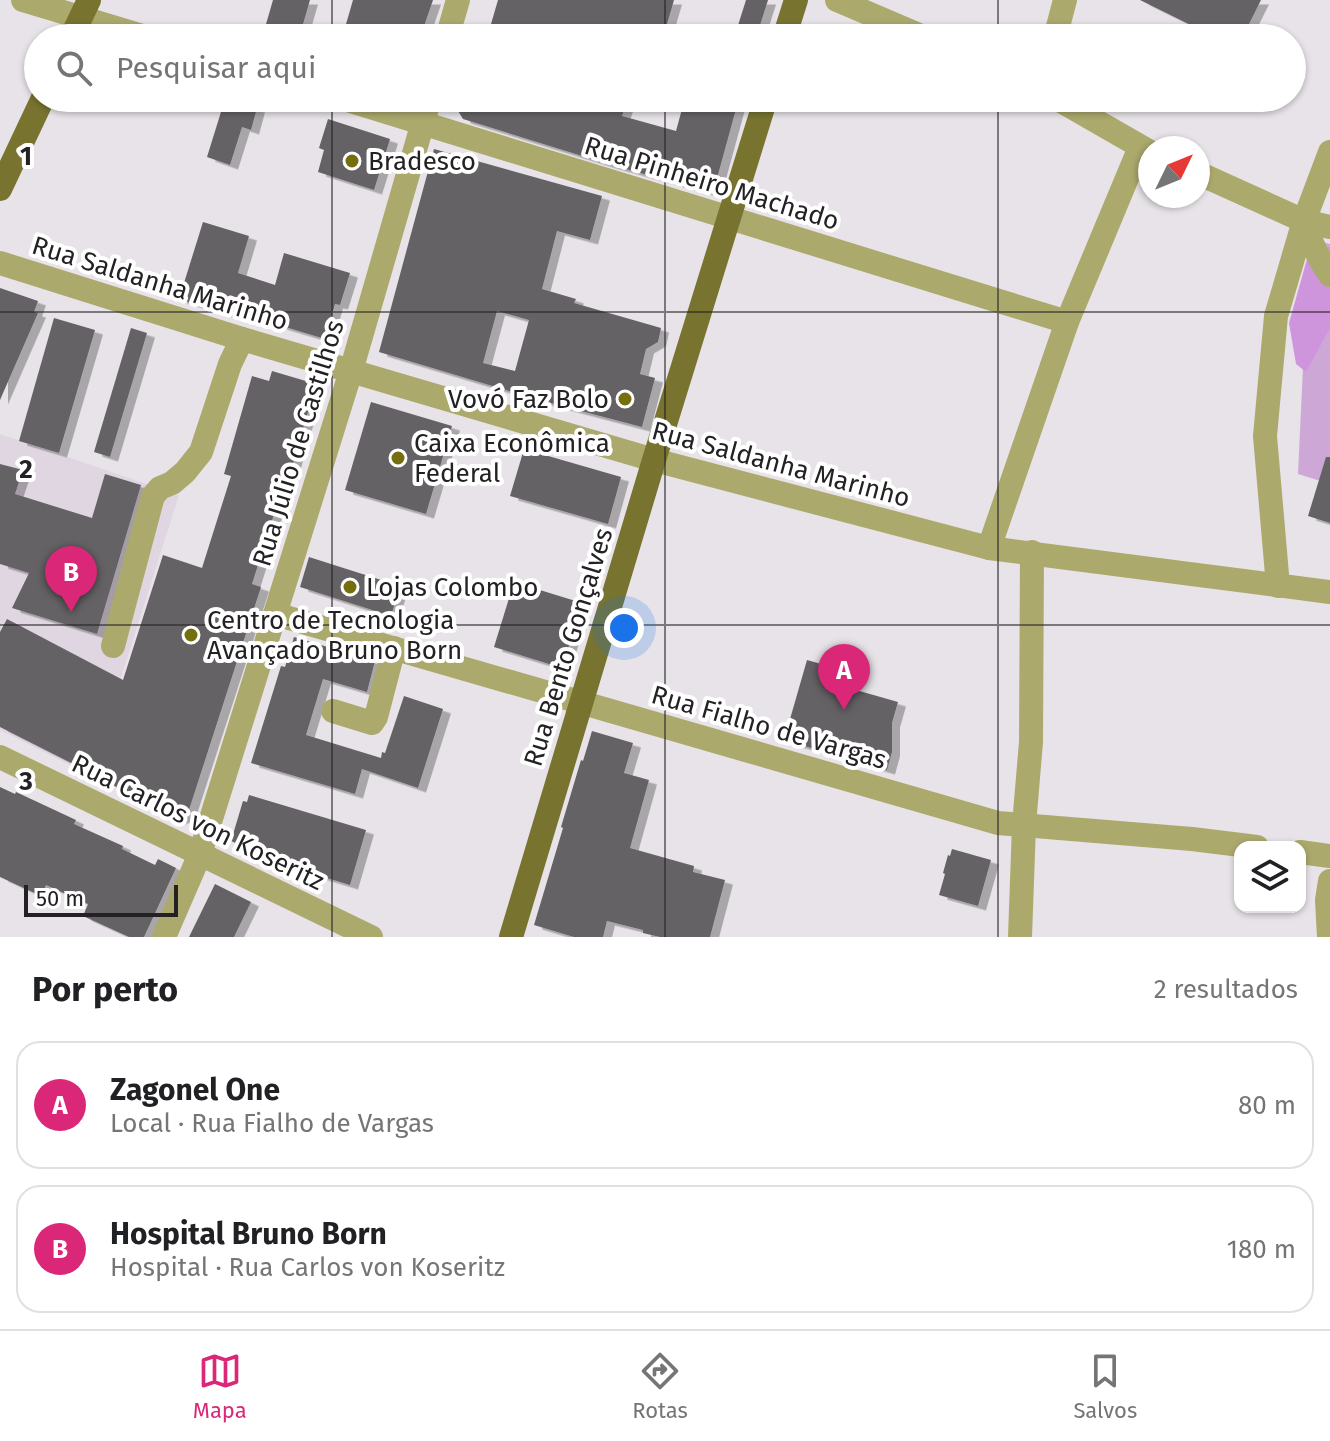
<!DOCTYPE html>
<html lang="pt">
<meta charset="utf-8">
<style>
body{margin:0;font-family:"Fira Sans",sans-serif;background:#f6f6f6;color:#202124}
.controls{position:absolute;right:24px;bottom:24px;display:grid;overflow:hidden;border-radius:16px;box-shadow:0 2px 6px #0004}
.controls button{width:72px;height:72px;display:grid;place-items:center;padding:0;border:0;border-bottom:2px solid #e0e0e0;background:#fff;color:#202124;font:40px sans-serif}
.compass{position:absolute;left:1138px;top:136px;width:72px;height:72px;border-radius:50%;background:#fff;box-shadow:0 2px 6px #0004;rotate:47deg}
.scale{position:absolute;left:24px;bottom:20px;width:154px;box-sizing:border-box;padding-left:8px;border:4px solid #232123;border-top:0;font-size:22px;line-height:28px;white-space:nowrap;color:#232123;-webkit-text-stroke:6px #fff;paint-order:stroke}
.you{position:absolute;left:624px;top:628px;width:28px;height:28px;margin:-20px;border:6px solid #fff;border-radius:50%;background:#1a73e8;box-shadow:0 0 0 12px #1a73e833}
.badge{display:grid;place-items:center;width:52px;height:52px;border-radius:50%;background:#db2777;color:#fff;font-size:26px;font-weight:700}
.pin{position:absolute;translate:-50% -66px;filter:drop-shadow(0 2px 4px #0008)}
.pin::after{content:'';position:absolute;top:42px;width:28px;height:24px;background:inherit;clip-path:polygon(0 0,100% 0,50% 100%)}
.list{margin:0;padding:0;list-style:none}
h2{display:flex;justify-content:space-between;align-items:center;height:104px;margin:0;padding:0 32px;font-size:34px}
h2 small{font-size:26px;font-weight:400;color:#757577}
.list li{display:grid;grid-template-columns:52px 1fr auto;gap:24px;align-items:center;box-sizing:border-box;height:128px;margin:0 16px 16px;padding:0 16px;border:2px solid #e0e0e0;border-radius:24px}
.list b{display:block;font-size:30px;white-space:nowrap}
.list p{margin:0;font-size:26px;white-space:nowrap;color:#757577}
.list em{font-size:26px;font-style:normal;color:#757577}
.icon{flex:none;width:44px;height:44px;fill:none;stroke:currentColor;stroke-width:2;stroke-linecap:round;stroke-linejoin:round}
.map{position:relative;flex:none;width:1330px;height:937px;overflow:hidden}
.search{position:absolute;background:#fff;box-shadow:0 2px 6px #0004;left:24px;right:24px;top:24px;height:88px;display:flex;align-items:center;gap:20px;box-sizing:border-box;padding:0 28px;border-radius:44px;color:#757577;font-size:30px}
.sheet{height:392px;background:#fff}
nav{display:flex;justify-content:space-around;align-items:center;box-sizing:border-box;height:112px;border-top:2px solid #e0e0e0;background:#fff;font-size:22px;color:#757577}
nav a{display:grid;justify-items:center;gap:4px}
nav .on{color:#db2777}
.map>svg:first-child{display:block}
.built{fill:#dfd6e2}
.green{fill:#cda8d7}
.forest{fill:#ce95dd}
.building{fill:#656266;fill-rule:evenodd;filter:url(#shadow)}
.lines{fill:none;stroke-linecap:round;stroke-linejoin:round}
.minor{stroke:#aca96d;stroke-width:24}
.major{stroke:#78742f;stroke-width:24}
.grid{fill:none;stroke:#232123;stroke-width:2;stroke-opacity:0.55}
.poi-dot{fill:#746e0c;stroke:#fff;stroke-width:3}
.labels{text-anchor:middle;stroke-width:8;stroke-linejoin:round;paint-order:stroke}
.poi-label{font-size:26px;fill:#232123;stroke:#fff;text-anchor:start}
.street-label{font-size:26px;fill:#232123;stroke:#fff}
.grid-label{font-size:26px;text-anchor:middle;font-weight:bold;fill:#232123;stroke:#fff;stroke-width:8;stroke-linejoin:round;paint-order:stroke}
</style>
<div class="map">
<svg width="1330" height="937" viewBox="0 0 1330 937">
<defs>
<filter id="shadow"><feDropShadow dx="8" dy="4.5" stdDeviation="0" flood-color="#0004"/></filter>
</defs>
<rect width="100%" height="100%" fill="#e7e3e8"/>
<polygon class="built" points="0,434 179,495 90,775 0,730"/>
<polygon class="green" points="1309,239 1330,244 1330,484 1298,474"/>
<polygon class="forest" points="1330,247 1330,328 1306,372 1296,364 1289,323 1309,252"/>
<g class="building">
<polygon points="273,0 310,0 299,38 262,38"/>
<polygon points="353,0 433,0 420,38 342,38"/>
<polygon points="498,0 674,0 663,38 503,38 505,28 491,24"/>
<polygon points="746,0 768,0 756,38 734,38"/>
<polygon points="1140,0 1261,0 1242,38 1217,38"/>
<polygon points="450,98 628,98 622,116 676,131 685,98 739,98 713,193 608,164 463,119"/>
<polygon points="225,99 257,108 251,130 242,127 230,165 207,157"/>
<polygon points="328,119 390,139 374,190 318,172 324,150 319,148"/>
<path d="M434 149 602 196 590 240 557 231 542 289 576 299 574 303 661 328 658 342 646 349 640 374 655 378 642 427 539 400 379 352ZM497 311 529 320 515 371 483 363Z"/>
<polygon points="203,222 249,236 238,273 275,285 284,253 350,273 340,305 335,304 325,339 229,310 228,314 179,299"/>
<polygon points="0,288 38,301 34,312 38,313 0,400"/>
<polygon points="54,318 95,330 59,453 19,441"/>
<polygon points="131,328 147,333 110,457 94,452"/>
<polygon points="272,371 316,384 290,474 287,473 252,584 261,587 187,816 177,820 93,774 0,727 0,632 7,619 123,680 163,555 202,568 231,476 224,474 252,376 269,381"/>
<polygon points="371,402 452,426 426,514 345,490"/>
<polygon points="524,449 621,477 608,524 510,496"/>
<polygon points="1326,457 1330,457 1330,523 1308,516"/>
<polygon points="0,464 23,470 15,494 92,518 105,474 141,485 97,634 12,608 29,573 0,564"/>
<polygon points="309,557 400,586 391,616 300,587"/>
<polygon points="514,582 582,603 562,668 494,647"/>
<polygon points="294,637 375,661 367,692 323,679 306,735 381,758 382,752 385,753 404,696 443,709 418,788 362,769 355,794 251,763 281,666 285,667"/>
<polygon points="807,660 839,669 835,684 898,702 892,723 892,752 887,770 784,740"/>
<polygon points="592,731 633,743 624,773 649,780 630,848 694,866 693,872 725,880 710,937 660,937 643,933 643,930 607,921 603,937 574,937 534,925 563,828 561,827 581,760 583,761"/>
<polygon points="0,787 15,794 16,792 76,820 74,824 123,846 122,849 155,865 158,859 176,868 144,937 129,937 83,916 88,904 46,885 41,896 0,877"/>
<polygon points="249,795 366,830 350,885 284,865 231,841 243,801 247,802"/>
<polygon points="952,849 991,860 978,906 939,895 945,874 943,873 948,855 950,856"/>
<polygon points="215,884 251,902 234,937 189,937"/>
</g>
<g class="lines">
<g class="minor">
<polyline points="23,0 149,38"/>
<polyline points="837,0 926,38"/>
<polyline points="447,38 458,0"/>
<polyline points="1055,38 1065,0"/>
<polyline points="341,98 1067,322"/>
<polyline points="1056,98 1150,152"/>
<polyline points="1198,173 1304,221 1330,227"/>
<path d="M1304 221C1310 241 1318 258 1330 275"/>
<polyline points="0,263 242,339 654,460 989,548 1330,592"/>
<polyline points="989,548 1067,322 1140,147"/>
<polyline points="1278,586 1265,436 1276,316 1304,221 1330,152"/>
<polyline points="275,614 998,823 1192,839 1257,847"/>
<polyline points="113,646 153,496 160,488 172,483 185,472 201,452 230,364 242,339"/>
<polyline points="333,711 372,723 376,717 394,648"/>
<polyline points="0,757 371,937"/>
<polyline points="1300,852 1330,856"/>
<polyline points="164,937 200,854 351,371 430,98"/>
<polyline points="1020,937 1024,825 1031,742 1032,552"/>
<polyline points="1329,937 1327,900 1330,881"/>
</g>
<g class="major">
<polyline points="71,38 89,0"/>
<polyline points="784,38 796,0"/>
<polyline points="0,189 43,98"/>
<polyline points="511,937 654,460 766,98"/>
</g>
</g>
<path class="grid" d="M332 0V38M665 0V38M998 0V38M332 98V937M665 98V937M998 98V937M0 312H1330M0 625H1330"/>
<g class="poi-dot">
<circle cx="352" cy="161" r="8"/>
<circle cx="625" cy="399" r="8"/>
<circle cx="398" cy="458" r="8"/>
<circle cx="350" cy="587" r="8"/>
<circle cx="191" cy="635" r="8"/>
</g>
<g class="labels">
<g class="poi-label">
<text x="368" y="170">Bradesco</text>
<text x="609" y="408" text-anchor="end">Vovó Faz Bolo</text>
<text x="414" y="452">Caixa Econômica<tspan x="414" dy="30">Federal</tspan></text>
<text x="366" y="596">Lojas Colombo</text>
<text x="207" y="629">Centro de Tecnologia<tspan x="207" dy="30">Avançado Bruno Born</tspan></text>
</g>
<g class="street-label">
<text transform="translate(712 183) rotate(17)" y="9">Rua Pinheiro Machado</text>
<text transform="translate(160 283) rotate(17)" y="9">Rua Saldanha Marinho</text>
<text transform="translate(298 443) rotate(-73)" y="9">Rua Júlio de Castilhos</text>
<text transform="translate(781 464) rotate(15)" y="9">Rua Saldanha Marinho</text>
<text transform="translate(568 647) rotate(-73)" y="9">Rua Bento Gonçalves</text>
<text transform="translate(769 727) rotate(16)" y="9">Rua Fialho de Vargas</text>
<text transform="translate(198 822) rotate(26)" y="9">Rua Carlos von Koseritz</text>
</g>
</g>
<g class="grid-label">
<text x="26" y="165">1</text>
<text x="26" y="478">2</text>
<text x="26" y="790">3</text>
</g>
</svg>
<div class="controls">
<button><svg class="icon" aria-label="layers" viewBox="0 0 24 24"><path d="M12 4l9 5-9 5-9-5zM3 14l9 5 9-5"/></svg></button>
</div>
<svg class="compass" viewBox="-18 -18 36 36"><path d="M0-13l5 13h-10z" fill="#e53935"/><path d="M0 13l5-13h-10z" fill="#757577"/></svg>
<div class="scale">50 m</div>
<div class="you"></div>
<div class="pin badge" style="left:844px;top:710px">A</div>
<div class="pin badge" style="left:71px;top:612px">B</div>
<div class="search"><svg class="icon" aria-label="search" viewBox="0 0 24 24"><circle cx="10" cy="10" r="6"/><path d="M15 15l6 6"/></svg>Pesquisar aqui</div>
</div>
<section class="sheet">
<h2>Por perto<small>2 resultados</small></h2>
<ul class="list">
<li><span class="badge">A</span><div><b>Zagonel One</b><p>Local · Rua Fialho de Vargas</p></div><em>80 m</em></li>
<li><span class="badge">B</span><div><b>Hospital Bruno Born</b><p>Hospital · Rua Carlos von Koseritz</p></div><em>180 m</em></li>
</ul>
</section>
<nav>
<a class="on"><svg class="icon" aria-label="map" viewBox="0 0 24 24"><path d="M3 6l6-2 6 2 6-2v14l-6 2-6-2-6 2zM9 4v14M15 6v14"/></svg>Mapa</a>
<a><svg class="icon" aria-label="directions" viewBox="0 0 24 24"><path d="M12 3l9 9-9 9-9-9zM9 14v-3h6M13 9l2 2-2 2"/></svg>Rotas</a>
<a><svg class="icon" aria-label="saved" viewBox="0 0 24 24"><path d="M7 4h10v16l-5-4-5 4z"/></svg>Salvos</a>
</nav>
